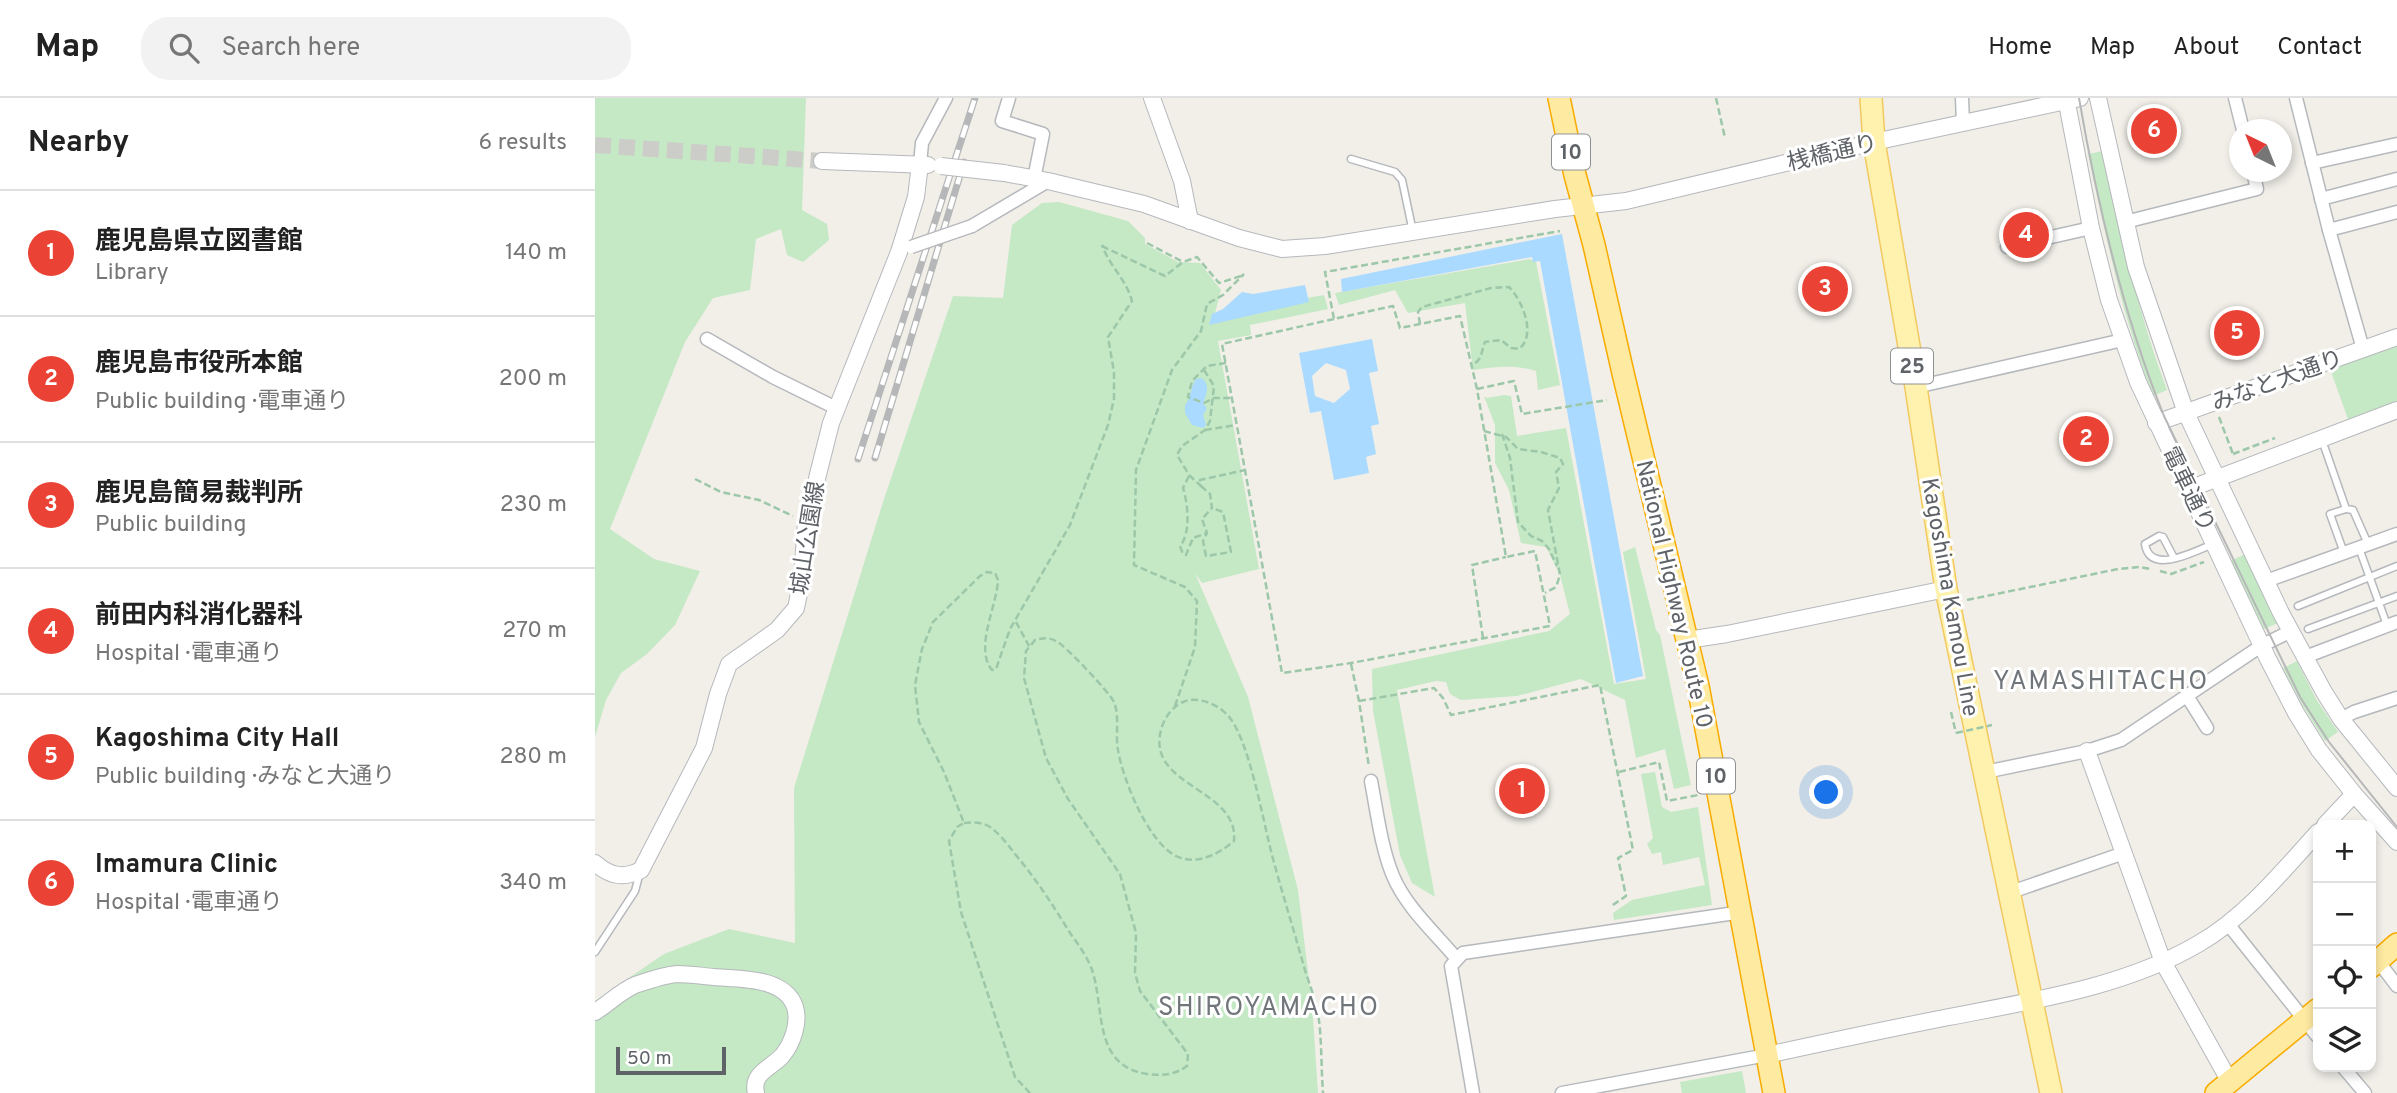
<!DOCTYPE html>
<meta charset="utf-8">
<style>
body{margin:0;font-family:Overpass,"Noto Sans JP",sans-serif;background:#f2f2f2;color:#222}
.controls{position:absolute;right:21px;bottom:21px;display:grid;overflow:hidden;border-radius:14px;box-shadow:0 4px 10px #0003}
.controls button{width:63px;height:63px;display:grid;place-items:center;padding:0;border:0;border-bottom:2px solid #e0e0e0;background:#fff;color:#222;font:35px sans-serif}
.compass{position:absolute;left:1634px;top:21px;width:63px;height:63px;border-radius:50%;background:#fff;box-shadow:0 4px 10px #0003;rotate:317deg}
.scale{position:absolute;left:21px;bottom:18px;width:110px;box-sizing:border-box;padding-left:7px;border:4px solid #5f6368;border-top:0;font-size:19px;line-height:24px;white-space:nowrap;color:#5f6368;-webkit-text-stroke:5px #fff;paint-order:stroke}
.you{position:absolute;left:1232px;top:695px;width:24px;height:24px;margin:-18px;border:5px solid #fff;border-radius:50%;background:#1a73e8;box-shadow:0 0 0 10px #1a73e833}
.badge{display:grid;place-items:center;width:46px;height:46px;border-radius:50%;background:#ea4335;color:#fff;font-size:23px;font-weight:700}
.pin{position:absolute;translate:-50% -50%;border:4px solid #fff;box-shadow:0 2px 7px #0006}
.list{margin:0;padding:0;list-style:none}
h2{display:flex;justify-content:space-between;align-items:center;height:91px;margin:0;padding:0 28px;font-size:30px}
h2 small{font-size:23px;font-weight:400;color:#767676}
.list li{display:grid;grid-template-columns:46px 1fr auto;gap:21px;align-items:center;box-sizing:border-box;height:126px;padding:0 28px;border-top:2px solid #e0e0e0}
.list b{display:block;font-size:26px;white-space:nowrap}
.list p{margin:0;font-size:23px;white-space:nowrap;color:#767676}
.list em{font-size:23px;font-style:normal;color:#767676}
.icon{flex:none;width:38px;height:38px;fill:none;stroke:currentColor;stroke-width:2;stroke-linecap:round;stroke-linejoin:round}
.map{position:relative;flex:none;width:1802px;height:995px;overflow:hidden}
header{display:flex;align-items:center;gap:42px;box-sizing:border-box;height:98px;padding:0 35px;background:#fff;border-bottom:2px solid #e0e0e0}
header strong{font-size:33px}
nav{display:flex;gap:38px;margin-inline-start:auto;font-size:24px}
.search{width:490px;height:63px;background:#f2f2f2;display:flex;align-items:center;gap:18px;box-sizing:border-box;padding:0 24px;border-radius:28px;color:#767676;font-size:26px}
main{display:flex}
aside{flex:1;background:#fff}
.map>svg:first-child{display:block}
.green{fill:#c5e8c5}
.water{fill:#aadaff;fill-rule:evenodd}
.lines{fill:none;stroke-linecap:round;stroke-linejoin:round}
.tertiary-tunnel{stroke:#ccccc8;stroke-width:16;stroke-dasharray:16 8;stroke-linecap:butt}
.service-casing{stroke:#b5b8bc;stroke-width:9}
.minor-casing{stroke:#b5b8bc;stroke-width:15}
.tertiary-casing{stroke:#b5b8bc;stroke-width:18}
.primary-casing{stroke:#f2c960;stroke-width:24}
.trunk-casing{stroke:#f9ab00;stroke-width:24}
.path{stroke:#9cc7a9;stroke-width:2.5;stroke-dasharray:7 3.5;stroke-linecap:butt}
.service{stroke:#fff;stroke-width:6}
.minor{stroke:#fff;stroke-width:12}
.tertiary{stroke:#fff;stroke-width:16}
.primary{stroke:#fff2af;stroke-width:21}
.trunk{stroke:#feeaa1;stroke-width:21}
.tram{stroke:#b6b7b8;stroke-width:2}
.rail-casing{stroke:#b6b7b8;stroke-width:7}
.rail{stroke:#fff;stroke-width:4.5;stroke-dasharray:13;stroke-linecap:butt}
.minor-bridge-casing{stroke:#b5b8bc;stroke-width:15;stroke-linecap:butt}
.tertiary-bridge-casing{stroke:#b5b8bc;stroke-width:18;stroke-linecap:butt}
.path-bridge{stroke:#9cc7a9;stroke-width:2.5;stroke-dasharray:7 3.5;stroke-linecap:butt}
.minor-bridge{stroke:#fff;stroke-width:12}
.tertiary-bridge{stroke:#fff;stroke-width:16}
.labels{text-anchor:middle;stroke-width:6;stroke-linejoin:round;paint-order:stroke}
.shield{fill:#fff;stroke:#8f9295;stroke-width:2}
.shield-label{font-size:21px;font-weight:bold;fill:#5f6368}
.street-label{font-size:23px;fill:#5f6368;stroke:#fff}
.quarter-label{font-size:26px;letter-spacing:2px;fill:#70757a;stroke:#fff}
</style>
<header>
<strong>Map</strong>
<div class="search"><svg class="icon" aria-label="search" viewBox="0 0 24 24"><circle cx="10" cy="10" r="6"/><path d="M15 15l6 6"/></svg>Search here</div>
<nav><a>Home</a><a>Map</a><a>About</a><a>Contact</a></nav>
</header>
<main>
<aside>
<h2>Nearby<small>6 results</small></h2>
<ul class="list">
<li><span class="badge">1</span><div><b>鹿児島県立図書館</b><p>Library</p></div><em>140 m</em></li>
<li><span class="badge">2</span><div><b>鹿児島市役所本館</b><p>Public building · 電車通り</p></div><em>200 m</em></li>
<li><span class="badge">3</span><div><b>鹿児島簡易裁判所</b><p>Public building</p></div><em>230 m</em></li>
<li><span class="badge">4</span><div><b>前田内科消化器科</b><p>Hospital · 電車通り</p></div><em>270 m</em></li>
<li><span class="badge">5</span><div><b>Kagoshima City Hall</b><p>Public building · みなと大通り</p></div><em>280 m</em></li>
<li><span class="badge">6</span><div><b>Imamura Clinic</b><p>Hospital · 電車通り</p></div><em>340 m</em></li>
</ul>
</aside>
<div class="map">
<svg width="1802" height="995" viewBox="0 0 1802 995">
<rect width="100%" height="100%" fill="#f1efe8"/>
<g class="green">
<polygon points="0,0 211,0 207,112 232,126 234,142 208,164 192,157 186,131 161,141 155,192 118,200 90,244 15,431 59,461 105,473 80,527 52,556 26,575 11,602 0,639"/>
<path d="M1508 53C1526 136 1542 212 1572 292L1558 298C1527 218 1511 139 1493 56Z"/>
<polygon points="464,104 533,123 550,140 550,146 583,164 605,165 626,192 620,215 729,197 733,211 655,227 656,237 623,243 664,471 607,485 600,475 653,599 703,792 717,906 723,995 0,995 0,903 69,856 134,831 200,845 199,690 289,401 358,198 408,200 417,127 447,105"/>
<path d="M935 161 941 164 965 287 943 292 941 273C920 266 899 269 878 272L870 205 813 215 800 192 744 207 740 195Z"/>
<polygon points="1802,246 1802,303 1753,321 1735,271"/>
<polygon points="909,297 916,298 922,338 971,330 1019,586 1051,581 1028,454 1040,449 1061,532 1065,537 1096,687 1079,691 1070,651 1041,660 1030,602 986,581 922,598 866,602 855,596 851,584 841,583 802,592 840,799 817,785 805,757 778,613 777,571 954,533 975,516 965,477 951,449 926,445 914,392 900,365 900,327 889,298 892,300"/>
<polygon points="1650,456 1683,525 1669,531 1636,463"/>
<polygon points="1702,563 1721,601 1743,634 1730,643 1708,608 1688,570"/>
<polygon points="1060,674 1067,709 1076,714 1103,709 1117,807 1019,822 1018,815 1037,802 1110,787 1104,759 1068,767 1066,754 1057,756 1052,746 1058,740 1046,676"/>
<polygon points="1147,973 1151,995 1087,995 1085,984"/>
</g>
<g class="water">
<polygon points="967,136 1048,578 1021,585 945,163 938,164 937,159 747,194 746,181"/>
<polygon points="710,187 714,204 614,227 617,216 628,211 647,194 658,196"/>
<path d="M777 241 783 273 774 275 784 326 776 328 781 356 771 359 774 375 739 382 726 313 715 315 704 255ZM731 265 751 272 755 291 739 305 720 298 717 278Z"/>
<path d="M607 280C616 289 611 296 608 306L612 310 608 317 611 327 608 330 597 327 590 315V307C597 300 595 289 601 281Z"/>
</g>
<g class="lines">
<polyline class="tertiary-tunnel" points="0,47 227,63"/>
<g class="service-casing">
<g id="service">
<polyline points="756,61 800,74 807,82 818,134"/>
<polyline points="1727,342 1751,411 1758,412 1773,446"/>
<polyline points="1764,450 1792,527"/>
<polyline points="1749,455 1735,416 1751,411"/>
<path d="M1579 460 1568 439 1564 438 1550 446C1555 478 1600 453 1618 446"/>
<polyline points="1703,508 1802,468"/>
<polyline points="1713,531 1802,498"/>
<polyline points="0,854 40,793 45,774"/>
</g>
</g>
<g class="minor-casing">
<g id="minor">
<polyline points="414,0 407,23 448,36 439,81"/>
<polyline points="1367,0 1368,26"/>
<polyline points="1640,0 1648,32"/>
<polyline points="1701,0 1734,132 1768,251"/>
<polyline points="1717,65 1802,46"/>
<polyline points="325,66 327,45 351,0"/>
<polyline points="1726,101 1802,81"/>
<polyline points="1530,124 1662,91 1658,74"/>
<polyline points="377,128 453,83"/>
<polyline points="1734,132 1802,114"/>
<polyline points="1412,149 1496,130"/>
<polyline points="112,241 178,279 241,310"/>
<polyline points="1321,289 1528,242"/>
<polyline points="1671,483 1802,436"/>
<polyline points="1710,559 1802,524"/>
<polyline points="1592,598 1612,630"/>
<polyline points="1746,621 1759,614 1802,600"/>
<polyline points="1390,674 1492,653 1526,642 1666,548 1696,533"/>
<path d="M776 683C782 714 786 749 798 778 811 809 840 835 861 860"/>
<polyline points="1416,794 1529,755"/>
<polyline points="1633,826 1723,939"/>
<polyline points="1783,863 1802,888"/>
<polyline points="1748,969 1770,995"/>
<polyline points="878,995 856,868 868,855 1147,814"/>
<polyline points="967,995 1172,957"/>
</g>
</g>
<g class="tertiary-casing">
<g id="tertiary">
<polyline points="557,0 587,83 595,123"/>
<polyline points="1471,0 1496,130 1514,202 1543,284 1673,561 1701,615 1724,652 1759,696 1802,744"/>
<polyline points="1503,0 1541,169 1591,315 1686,515 1729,594 1746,621 1802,690"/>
<polyline points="227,63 333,67"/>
<polyline points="409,75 453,83 549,106 644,140 687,151 730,148 960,111 1031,103 1279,44 1485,0"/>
<polyline points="1561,325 1802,239"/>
<polyline points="1594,391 1802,312"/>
<polyline points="1092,542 1132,536 1351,491"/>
<polyline points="1492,653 1568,864 1635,984"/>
<polyline points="1730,727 1759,696"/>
<path d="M0 765C15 778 28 781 46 772L109 650 123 596 134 566 182 532 201 510 207 481 211 424 236 325 304 154 321 99 325 66"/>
<path d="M0 914C13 906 26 893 40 887 52 883 69 877 82 876 94 876 107 878 119 879 145 881 190 879 200 909 205 925 197 946 187 958 176 970 156 975 161 995"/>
<path d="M1172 957C1232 944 1293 931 1354 919 1436 903 1530 889 1603 846 1650 819 1687 774 1723 734"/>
</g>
</g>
<g class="primary-casing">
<polyline id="primary" points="1276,0 1279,44 1321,289 1351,491 1456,995"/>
</g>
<g class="trunk-casing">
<g id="trunk">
<polyline points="964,0 980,77 999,147 1028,275 1103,588 1179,995"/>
<polyline points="1776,869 1802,846"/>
<polyline points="1621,995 1723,911"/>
</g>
</g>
<g class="path">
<polyline points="1121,0 1130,40"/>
<polyline points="552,145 588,164"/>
<polyline points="507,148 570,178 588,164 602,159 624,185 646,178"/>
<polyline points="739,221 627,246 687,575 756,565 955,528 940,453 911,459 882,291 865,218 805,230 798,208 739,221 730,174 965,133"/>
<path d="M825 226 823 214 827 209 896 190 914 189C927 202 942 237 924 251L916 250 906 242 890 244C886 253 888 263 876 267"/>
<polyline points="631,265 612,268 597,283 593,299 609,305 619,300 637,300"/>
<polyline points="609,272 619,288 615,323 610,332 587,348 582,357 594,377 606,388 605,382 650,372"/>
<polyline points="882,291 919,283 927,316 1012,302"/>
<polyline points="1624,319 1638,356"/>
<polyline points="610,332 641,327"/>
<polyline points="889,333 911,339 923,351 946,354 965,360 968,366 961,374 964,390 953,412 965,477 961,489 950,495"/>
<polyline points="907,336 915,360 923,424 936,438 947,443 954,451 962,468"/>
<polyline points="1638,356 1680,340"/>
<path d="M594 378 588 390C593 405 596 436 585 448L588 456 591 457 598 440 612 435"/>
<polyline points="100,381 126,394 164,402 198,418"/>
<polyline points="606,388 615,396 617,410 607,421 612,435 608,443 611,458 636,454 628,414 617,410"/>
<polyline points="1565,473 1576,476 1609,464"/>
<polyline points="1372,502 1523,471 1545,469 1555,471"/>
<polyline points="421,524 434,548"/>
<polyline points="888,540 877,467 911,459"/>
<polyline points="756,566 764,603 774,669"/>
<polyline points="764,603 839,590 848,600 856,617 1005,587 1038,752 1023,760 1031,798 1015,809"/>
<polyline points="580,608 600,549 602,503 590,489 539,467 541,372 577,272 606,233 612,206 628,197 649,176"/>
<polyline points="1356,614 1361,635"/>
<polyline points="1024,674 1064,664 1072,703 1103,697"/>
<path d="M369 725C378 724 387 724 395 729 405 736 413 747 420 756 441 781 458 807 475 835 483 846 492 858 497 872 510 909 497 968 552 976 567 978 580 977 592 968L593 956 545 893 540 875 541 835 525 776 473 701 451 660 429 580 431 553 440 542C448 540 453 539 461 543 470 547 515 595 519 604 525 619 520 637 523 652 528 682 553 744 581 758 601 768 624 756 639 743 644 690 551 689 566 632 569 620 577 609 588 604 604 597 626 608 635 620 655 646 668 723 677 757 687 795 699 832 709 869 714 885 720 900 723 915 727 941 726 969 728 995"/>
<path d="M435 995 420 979 366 814 354 743 362 729 369 725 349 674 324 624 320 587 327 551 338 524 385 478 392 474 400 475 403 482C402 508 379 550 397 572L401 571 415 531 475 427 513 327 519 301V274L513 239 537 203C531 181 515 169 507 147"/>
</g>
<use href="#service" class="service"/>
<use href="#minor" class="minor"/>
<use href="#tertiary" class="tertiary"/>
<use href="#primary" class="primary"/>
<use href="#trunk" class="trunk"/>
<path class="tram" d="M1484 0C1502 105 1529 219 1569 318L1705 599 1734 644 1802 729"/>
<g class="rail-casing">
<g id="rail">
<polyline points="280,360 369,64"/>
<polyline points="263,361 380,0"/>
</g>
</g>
<use href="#rail" class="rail"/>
<g class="minor-bridge-casing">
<polyline id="minor-bridge" points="316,149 377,128"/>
</g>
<g class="tertiary-bridge-casing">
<polyline id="tertiary-bridge" points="346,68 409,75"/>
</g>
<polyline class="path-bridge" points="1361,635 1397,627"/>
<use href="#minor-bridge" class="minor-bridge"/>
<use href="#tertiary-bridge" class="tertiary-bridge"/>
</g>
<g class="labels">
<g class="shield">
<rect x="957" y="36.5" width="38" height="35" rx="5"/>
<rect x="1296" y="250.5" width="42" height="35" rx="5"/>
<rect x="1102" y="660.5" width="38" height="35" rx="5"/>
</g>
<g class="shield-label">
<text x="976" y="61">10</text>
<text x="1317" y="275">25</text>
<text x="1121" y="685">10</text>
</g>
<g class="street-label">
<text transform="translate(1237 54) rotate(-13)" y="8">桟橋通り</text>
<text transform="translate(1682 282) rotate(-20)" y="8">みなと大通り</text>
<text transform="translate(1594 391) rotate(64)" y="8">電車通り</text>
<text transform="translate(212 440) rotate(-81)" y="8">城山公園線</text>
<text transform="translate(1080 496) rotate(77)" y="8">National Highway Route 10</text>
<text transform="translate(1356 499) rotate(80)" y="8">Kagoshima Kamou Line</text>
</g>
<g class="quarter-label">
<text x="1506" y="591">YAMASHITACHO</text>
<text x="674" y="917">SHIROYAMACHO</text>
</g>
</g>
</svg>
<div class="controls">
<button>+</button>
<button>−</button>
<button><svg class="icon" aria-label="locate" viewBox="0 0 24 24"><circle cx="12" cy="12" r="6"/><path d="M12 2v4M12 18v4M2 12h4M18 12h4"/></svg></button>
<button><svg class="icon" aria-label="layers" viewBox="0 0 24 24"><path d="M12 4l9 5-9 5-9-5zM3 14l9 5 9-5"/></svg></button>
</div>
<svg class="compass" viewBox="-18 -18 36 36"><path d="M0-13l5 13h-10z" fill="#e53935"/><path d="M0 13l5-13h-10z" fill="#767676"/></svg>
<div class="scale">50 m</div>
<div class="you"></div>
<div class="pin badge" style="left:927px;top:693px">1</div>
<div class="pin badge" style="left:1491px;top:341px">2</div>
<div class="pin badge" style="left:1230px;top:191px">3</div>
<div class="pin badge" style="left:1431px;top:137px">4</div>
<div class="pin badge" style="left:1642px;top:235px">5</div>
<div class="pin badge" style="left:1559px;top:33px">6</div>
</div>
</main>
